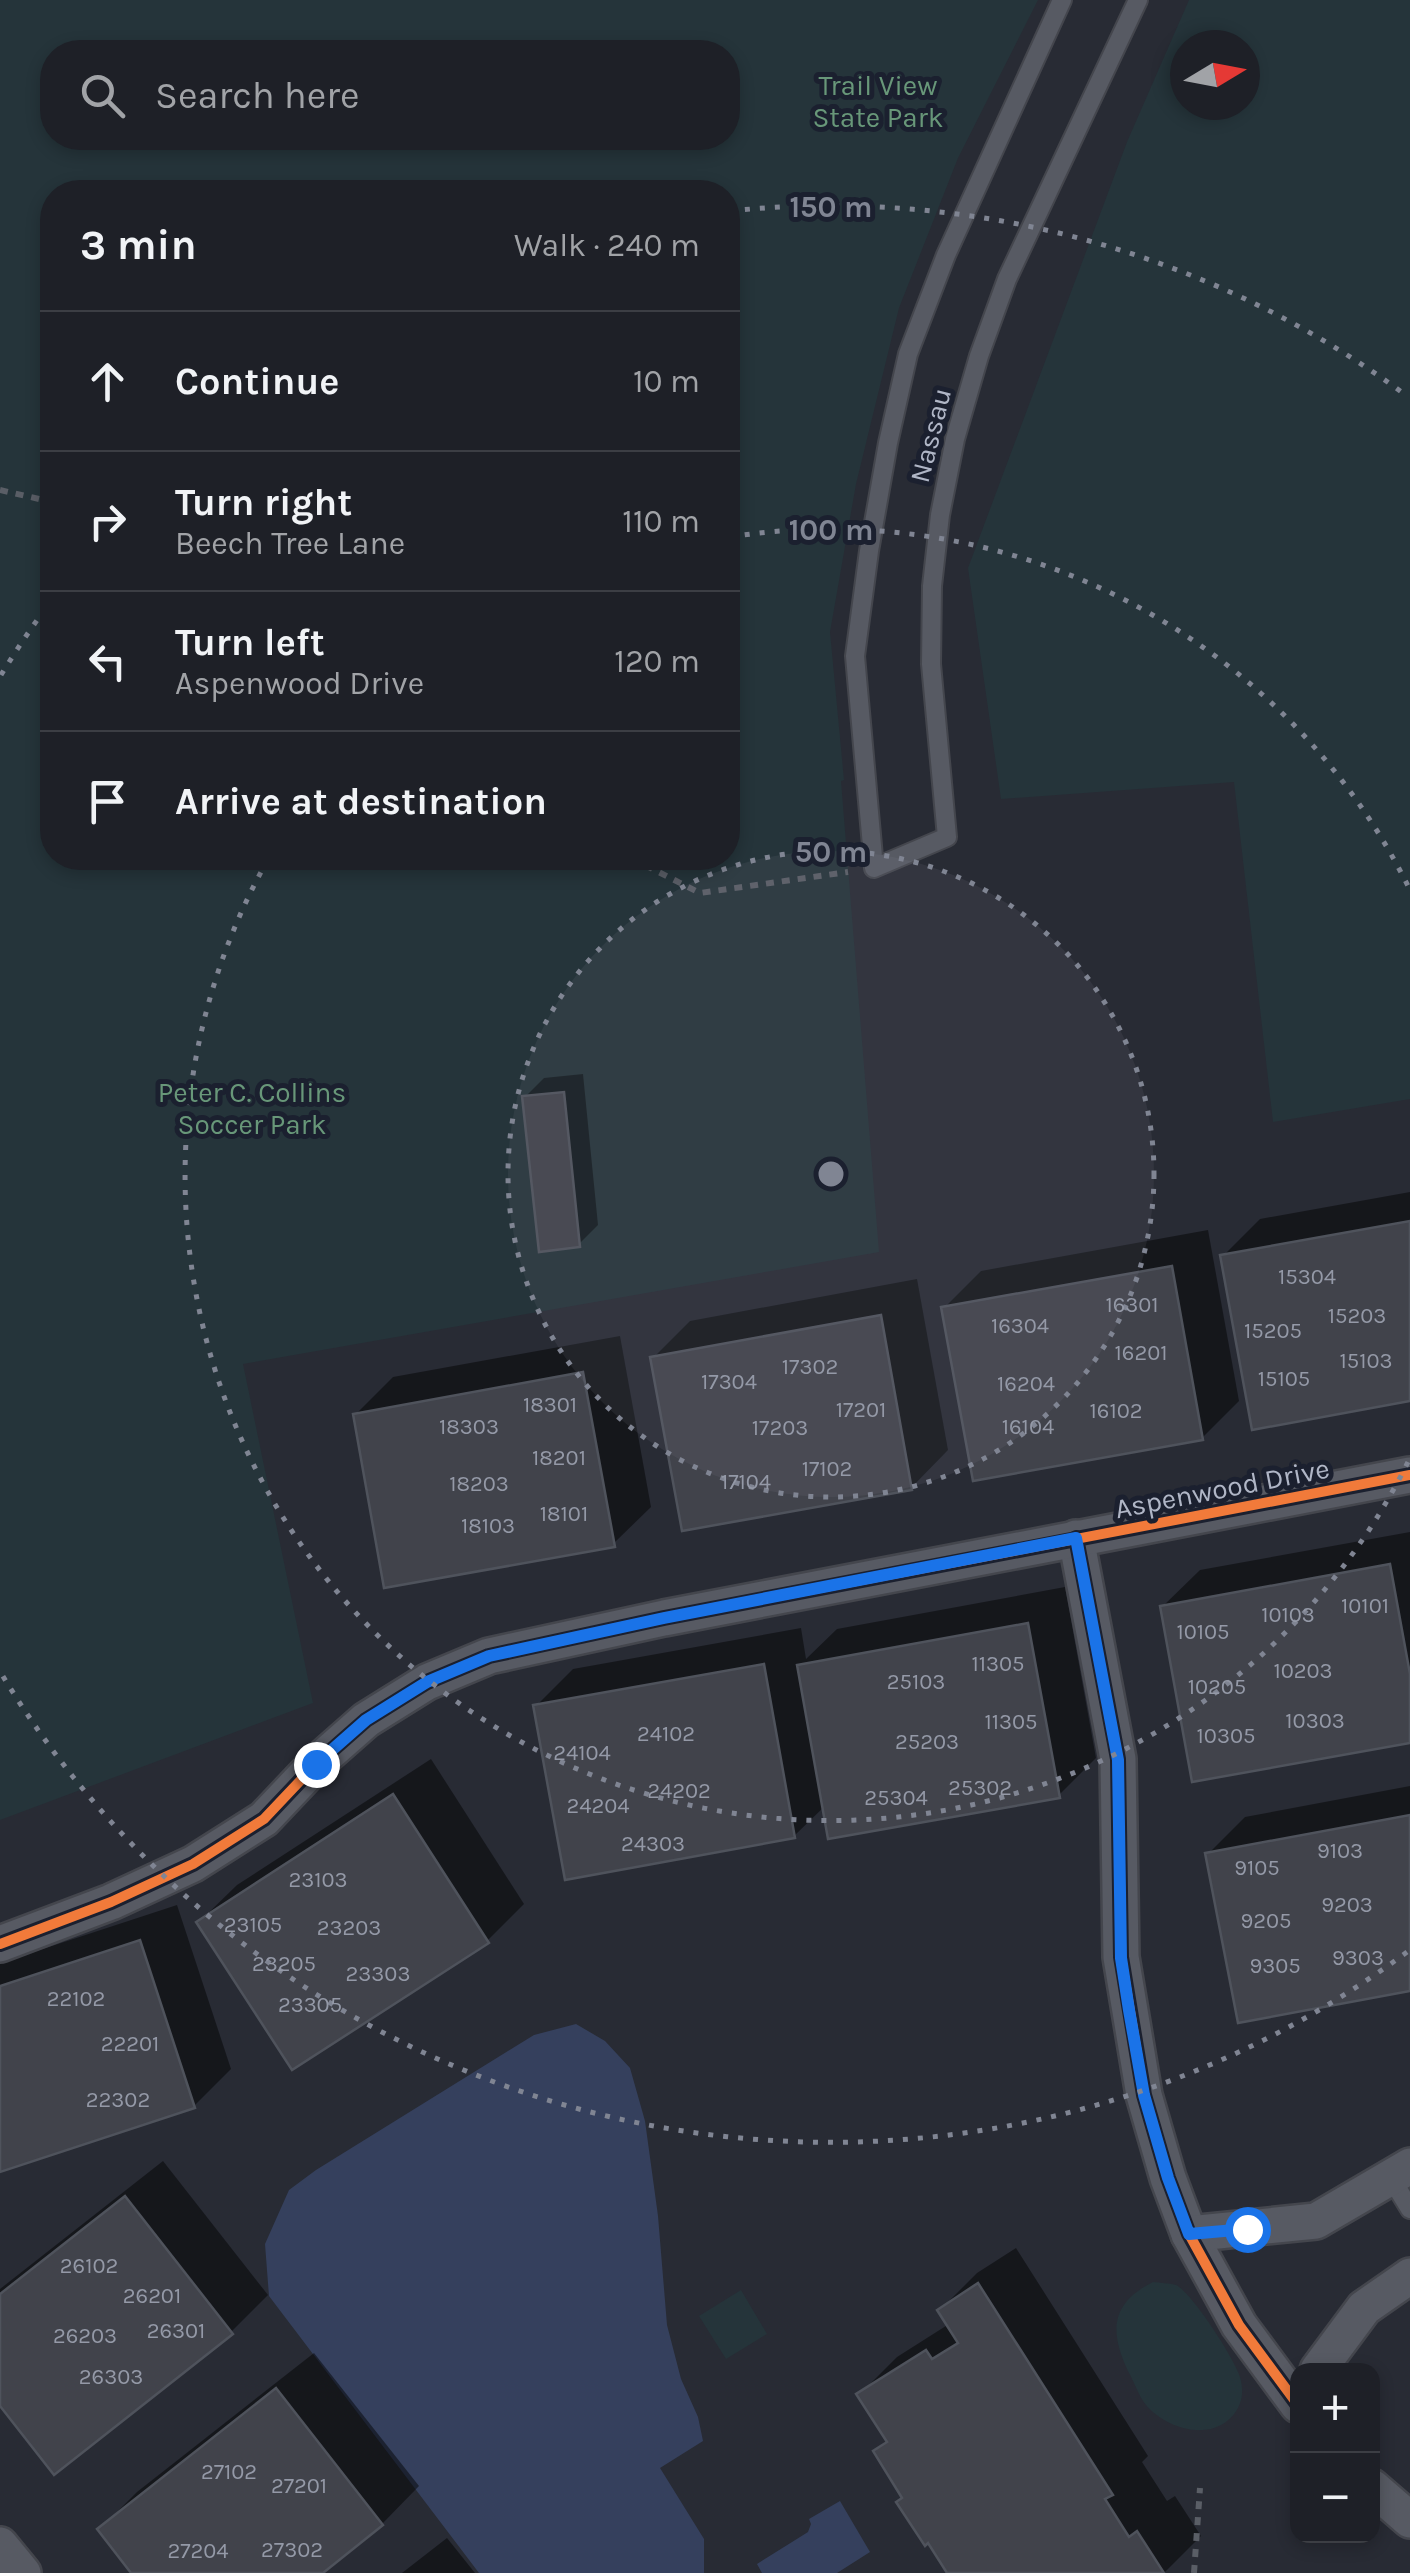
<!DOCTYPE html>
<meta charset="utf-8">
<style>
body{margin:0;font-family:Karla,sans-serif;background:#2b2d33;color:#f1f3f6}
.controls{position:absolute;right:30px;bottom:30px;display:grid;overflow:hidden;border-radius:20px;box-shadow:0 5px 15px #0003}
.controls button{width:90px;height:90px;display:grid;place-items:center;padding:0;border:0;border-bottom:2px solid #3c3e44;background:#1e2027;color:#f1f3f6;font:50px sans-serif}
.compass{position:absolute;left:1170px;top:30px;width:90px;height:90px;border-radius:50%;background:#1e2027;box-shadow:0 5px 15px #0003;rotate:80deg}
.stop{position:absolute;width:30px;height:30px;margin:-22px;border:8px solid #1a73e8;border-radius:50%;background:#fff}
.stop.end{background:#1a73e8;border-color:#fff;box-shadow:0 2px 10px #0008}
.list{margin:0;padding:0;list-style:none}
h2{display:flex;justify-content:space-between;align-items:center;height:130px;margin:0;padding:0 40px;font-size:42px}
h2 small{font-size:32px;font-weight:400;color:#a1a3a7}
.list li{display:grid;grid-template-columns:65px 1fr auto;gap:30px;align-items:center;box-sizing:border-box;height:140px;padding:0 40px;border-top:2px solid #3c3e44}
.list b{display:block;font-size:38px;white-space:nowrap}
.list p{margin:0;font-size:32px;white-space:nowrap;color:#a1a3a7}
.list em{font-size:32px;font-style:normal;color:#a1a3a7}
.icon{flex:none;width:55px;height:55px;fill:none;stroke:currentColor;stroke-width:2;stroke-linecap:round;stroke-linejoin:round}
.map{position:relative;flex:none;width:1410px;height:2573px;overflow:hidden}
.search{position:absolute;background:#1e2027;box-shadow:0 5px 15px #0003;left:40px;top:40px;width:700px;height:110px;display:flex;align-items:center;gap:25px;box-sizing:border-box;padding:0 35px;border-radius:40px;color:#a1a3a7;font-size:38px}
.panel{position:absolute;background:#1e2027;box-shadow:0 5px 15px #0003;left:40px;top:180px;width:700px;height:690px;border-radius:40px}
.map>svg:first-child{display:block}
.green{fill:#25343a;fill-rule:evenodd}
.water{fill:#35405d}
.shadow{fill:#0007}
.building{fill:#41434b;stroke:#4f535c;stroke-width:2.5}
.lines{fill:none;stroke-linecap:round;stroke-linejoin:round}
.service-casing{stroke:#44464d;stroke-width:22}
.minor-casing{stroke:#44464d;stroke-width:40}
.path{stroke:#5a5e66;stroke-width:6;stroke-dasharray:8 8;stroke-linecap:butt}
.service{stroke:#575a63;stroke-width:18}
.minor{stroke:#575a63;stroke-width:35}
.cycleway-casing{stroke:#1b202f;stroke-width:16}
.cycleway{stroke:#f17a3a;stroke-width:10}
.route{stroke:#1a73e8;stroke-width:12}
.ring{fill:none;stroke:#808593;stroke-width:5;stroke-dasharray:5 10}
.labels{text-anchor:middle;stroke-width:10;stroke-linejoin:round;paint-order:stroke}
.number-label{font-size:22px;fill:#9499a7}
.park-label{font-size:28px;fill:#689779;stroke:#1b202f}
.street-label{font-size:28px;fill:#b0b6c6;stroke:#1b202f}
.centre{fill:#808593;stroke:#1b202f;stroke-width:5}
.ring-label{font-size:30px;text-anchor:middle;font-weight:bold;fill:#808593;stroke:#1b202f;stroke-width:10;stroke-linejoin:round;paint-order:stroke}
</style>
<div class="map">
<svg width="1410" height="2573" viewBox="0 0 1410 2573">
<rect width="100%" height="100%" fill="#282b34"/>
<g class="green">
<path d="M0 0H1038L958 158 899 308 856 484 830 632 844 780 841 781 879 1252 243 1364 313 1703 0 1820ZM52 52H728V138H52ZM52 192H728V858H52Z"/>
<path d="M1189 0H1410V1099L1273 1122 1234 782 1001 799 968 568 1127 142ZM1185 45H1245V105H1185Z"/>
<path d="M1153 2282C1160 2283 1169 2283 1176 2285 1192 2293 1231 2354 1238 2372 1243 2383 1244 2397 1238 2408 1218 2444 1168 2431 1146 2405 1138 2395 1134 2381 1128 2371 1109 2331 1111 2303 1153 2282Z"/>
<polygon points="741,2290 767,2334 726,2359 699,2316"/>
</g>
<g class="water">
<polygon points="576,2024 605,2041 630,2068 645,2121 658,2216 667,2325 681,2379 698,2417 703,2441 660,2468 704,2539 704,2573 479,2573 269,2296 265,2244 289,2190 316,2170 534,2035"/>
<polygon points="840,2501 870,2552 837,2573 762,2573 757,2564 808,2532 811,2524 809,2519"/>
</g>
<g class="shadow">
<polygon points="583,1074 598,1225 579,1244 525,1097 544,1078"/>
<polygon points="1410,1192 1410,1398 1223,1256 1260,1219"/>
<polygon points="1208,1230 1239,1401 1202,1438 944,1308 981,1271"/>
<polygon points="917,1279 948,1450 911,1488 653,1358 690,1321"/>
<polygon points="620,1336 651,1507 613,1544 355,1415 393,1377"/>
<polygon points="1410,1532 1410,1740 1162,1607 1200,1570"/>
<polygon points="1065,1587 1096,1758 1058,1796 825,1806 794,1836 536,1706 573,1669 801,1628 806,1659 837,1629"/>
<polygon points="431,1759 524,1904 487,1941 199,1922 237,1885"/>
<polygon points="1410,1786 1410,1988 1208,1854 1245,1817"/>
<polygon points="177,1905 231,2069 194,2106 0,2170 0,1963"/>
<polygon points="163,2161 268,2295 231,2332 0,2402 0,2289"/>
<polygon points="1016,2248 1148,2456 1142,2462 1167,2501 1175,2496 1201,2536 1164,2573 950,2573 876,2451 888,2439 860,2394 897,2357 949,2324 940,2310 977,2273"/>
<polygon points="314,2353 419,2486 382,2524 319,2573 134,2573 100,2529 137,2492"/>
<polygon points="447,2538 475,2573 402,2573"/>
</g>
<g class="building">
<polygon points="564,1092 580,1247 539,1252 522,1096"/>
<polygon points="1410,1221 1410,1401 1252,1430 1220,1255"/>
<polygon points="1172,1266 1203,1440 973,1481 941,1307"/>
<polygon points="881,1315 912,1490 682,1531 650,1357"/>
<polygon points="583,1372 615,1547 384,1588 353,1414"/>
<polygon points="1390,1564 1410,1674 1410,1743 1192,1782 1160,1606"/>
<polygon points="1028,1623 1060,1798 828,1839 797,1665"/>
<polygon points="764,1664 795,1838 565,1880 533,1705"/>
<polygon points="393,1794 489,1943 292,2070 196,1922"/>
<polygon points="1410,1815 1410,1991 1238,2023 1205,1853"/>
<polygon points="140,1940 195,2108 0,2172 0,1986"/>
<polygon points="125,2196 233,2334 54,2475 0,2406 0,2294"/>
<polygon points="978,2283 1113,2495 1105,2499 1129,2537 1137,2531 1164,2573 947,2573 928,2543 925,2546 896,2502 902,2498 873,2451 887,2442 856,2394 926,2350 932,2359 958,2343 937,2310"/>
<polygon points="276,2388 383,2525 323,2573 131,2573 97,2529"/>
</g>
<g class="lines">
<g class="service-casing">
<g id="service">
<polyline points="1062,0 946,255 908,354 888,443 869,551 855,656 874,868 947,837 931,664 932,586 940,515 955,439 979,356 1007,279 1138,0"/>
<polyline points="1391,2178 1410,2209"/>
</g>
</g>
<g class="minor-casing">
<g id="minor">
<polyline points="1076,1538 1118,1759 1121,1957 1144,2095 1168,2178 1189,2234 1239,2325 1298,2405"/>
<polyline points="0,1944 111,1902 193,1864 264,1819 316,1764 366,1720 427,1682 489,1656 664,1618 1410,1475"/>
<polyline points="1189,2234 1316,2221 1410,2166"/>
<polyline points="1318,2370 1364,2308 1410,2276"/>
<polyline points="1372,2487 1410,2520"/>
<polyline points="0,2545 23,2573"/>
</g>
</g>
<g class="path">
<polyline points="0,490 52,502"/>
<polyline points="631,858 700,893 848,872"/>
<polyline points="1194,2573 1200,2488"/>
</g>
<use href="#service" class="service"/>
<use href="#minor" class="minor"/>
<g class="cycleway-casing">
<g id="cycleway">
<polyline points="1076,1538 1118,1759 1121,1957 1144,2095 1168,2178 1189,2234 1239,2325 1298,2405"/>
<polyline points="0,1944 111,1902 193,1864 264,1819 316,1764 366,1720 427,1682 489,1656 664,1618 1410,1475"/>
</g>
</g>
<use href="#cycleway" class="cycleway"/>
</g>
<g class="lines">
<polyline class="route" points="316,1764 366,1720 427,1682 489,1656 664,1618 1076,1538 1118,1760 1121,1958 1129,2010 1144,2095 1168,2178 1189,2234 1247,2229"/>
</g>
<circle cx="831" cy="1174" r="323" fill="#808593" fill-opacity=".12"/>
<g class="ring">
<circle cx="831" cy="1174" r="323"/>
<path d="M1408 1462A645 645 0 1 1 267 861M730 537A645 645 0 0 1 1408 886"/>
<path d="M1407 1952A968 968 0 0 1 1 1673M1 675A968 968 0 0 1 48 605M730 211A968 968 0 0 1 1407 396"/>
</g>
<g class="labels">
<g class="number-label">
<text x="1307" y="1284">15304</text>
<text x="1132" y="1312">16301</text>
<text x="1357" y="1323">15203</text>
<text x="1020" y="1333">16304</text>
<text x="1273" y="1338">15205</text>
<text x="1141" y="1360">16201</text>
<text x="1366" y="1368">15103</text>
<text x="810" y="1374">17302</text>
<text x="1284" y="1386">15105</text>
<text x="729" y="1389">17304</text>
<text x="1026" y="1391">16204</text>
<text x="550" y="1412">18301</text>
<text x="861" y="1417">17201</text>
<text x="1116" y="1418">16102</text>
<text x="469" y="1434">18303</text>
<text x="1028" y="1434">16104</text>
<text x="780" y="1435">17203</text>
<text x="559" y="1465">18201</text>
<text x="827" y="1476">17102</text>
<text x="746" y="1489">17104</text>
<text x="479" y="1491">18203</text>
<text x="564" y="1521">18101</text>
<text x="488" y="1533">18103</text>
<text x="1365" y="1613">10101</text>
<text x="1288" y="1622">10103</text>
<text x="1203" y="1639">10105</text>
<text x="998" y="1671">11305</text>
<text x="1303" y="1678">10203</text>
<text x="916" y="1689">25103</text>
<text x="1217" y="1694">10205</text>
<text x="1315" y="1728">10303</text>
<text x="1011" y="1729">11305</text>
<text x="666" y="1741">24102</text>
<text x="1226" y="1743">10305</text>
<text x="927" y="1749">25203</text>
<text x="582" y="1760">24104</text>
<text x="980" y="1795">25302</text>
<text x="679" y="1798">24202</text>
<text x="896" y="1805">25304</text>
<text x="598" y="1813">24204</text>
<text x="653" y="1851">24303</text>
<text x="1340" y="1858">9103</text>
<text x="1257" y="1875">9105</text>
<text x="318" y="1887">23103</text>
<text x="1347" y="1912">9203</text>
<text x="1266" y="1928">9205</text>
<text x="253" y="1932">23105</text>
<text x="349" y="1935">23203</text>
<text x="1358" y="1965">9303</text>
<text x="284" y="1971">23205</text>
<text x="1275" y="1973">9305</text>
<text x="378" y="1981">23303</text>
<text x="76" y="2006">22102</text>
<text x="310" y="2012">23305</text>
<text x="130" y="2051">22201</text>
<text x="118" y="2107">22302</text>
<text x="89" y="2273">26102</text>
<text x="152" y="2303">26201</text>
<text x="176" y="2338">26301</text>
<text x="85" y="2343">26203</text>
<text x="111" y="2384">26303</text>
<text x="229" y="2479">27102</text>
<text x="299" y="2493">27201</text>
<text x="292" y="2557">27302</text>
<text x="198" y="2558">27204</text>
</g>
<g class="park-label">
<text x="878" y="95">Trail View<tspan x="878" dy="32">State Park</tspan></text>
<text x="252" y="1102">Peter C. Collins<tspan x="252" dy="32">Soccer Park</tspan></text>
</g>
<g class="street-label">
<text transform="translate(930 435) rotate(-76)" y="10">Nassau</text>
<text transform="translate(1222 1488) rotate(-11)" y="10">Aspenwood Drive</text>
</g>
</g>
<circle cx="831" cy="1174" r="15" class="centre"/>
<g class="ring-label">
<text x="831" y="217">150 m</text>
<text x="831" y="540">100 m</text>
<text x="831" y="862">50 m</text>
</g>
</svg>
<div class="controls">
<button>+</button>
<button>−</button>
</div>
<svg class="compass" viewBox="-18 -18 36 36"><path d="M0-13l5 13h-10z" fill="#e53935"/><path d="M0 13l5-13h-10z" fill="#a1a3a7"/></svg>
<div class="stop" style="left:1247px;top:2229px"></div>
<div class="stop end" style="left:316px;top:1764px"></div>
<div class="search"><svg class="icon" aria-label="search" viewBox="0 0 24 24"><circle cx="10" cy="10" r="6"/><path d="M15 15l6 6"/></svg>Search here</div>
<section class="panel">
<h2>3 min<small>Walk · 240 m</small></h2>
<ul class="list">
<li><svg class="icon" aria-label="ahead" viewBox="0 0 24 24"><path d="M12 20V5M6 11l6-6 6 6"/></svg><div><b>Continue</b></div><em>10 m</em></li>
<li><svg class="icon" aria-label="right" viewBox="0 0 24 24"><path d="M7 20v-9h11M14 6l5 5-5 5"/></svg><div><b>Turn right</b><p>Beech Tree Lane</p></div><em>110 m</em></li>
<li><svg class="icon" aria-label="left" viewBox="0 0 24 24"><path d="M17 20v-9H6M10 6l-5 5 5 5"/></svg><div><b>Turn left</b><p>Aspenwood Drive</p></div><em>120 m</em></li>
<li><svg class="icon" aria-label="arrive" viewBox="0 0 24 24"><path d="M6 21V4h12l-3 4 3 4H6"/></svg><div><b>Arrive at destination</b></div></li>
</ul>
</section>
</div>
